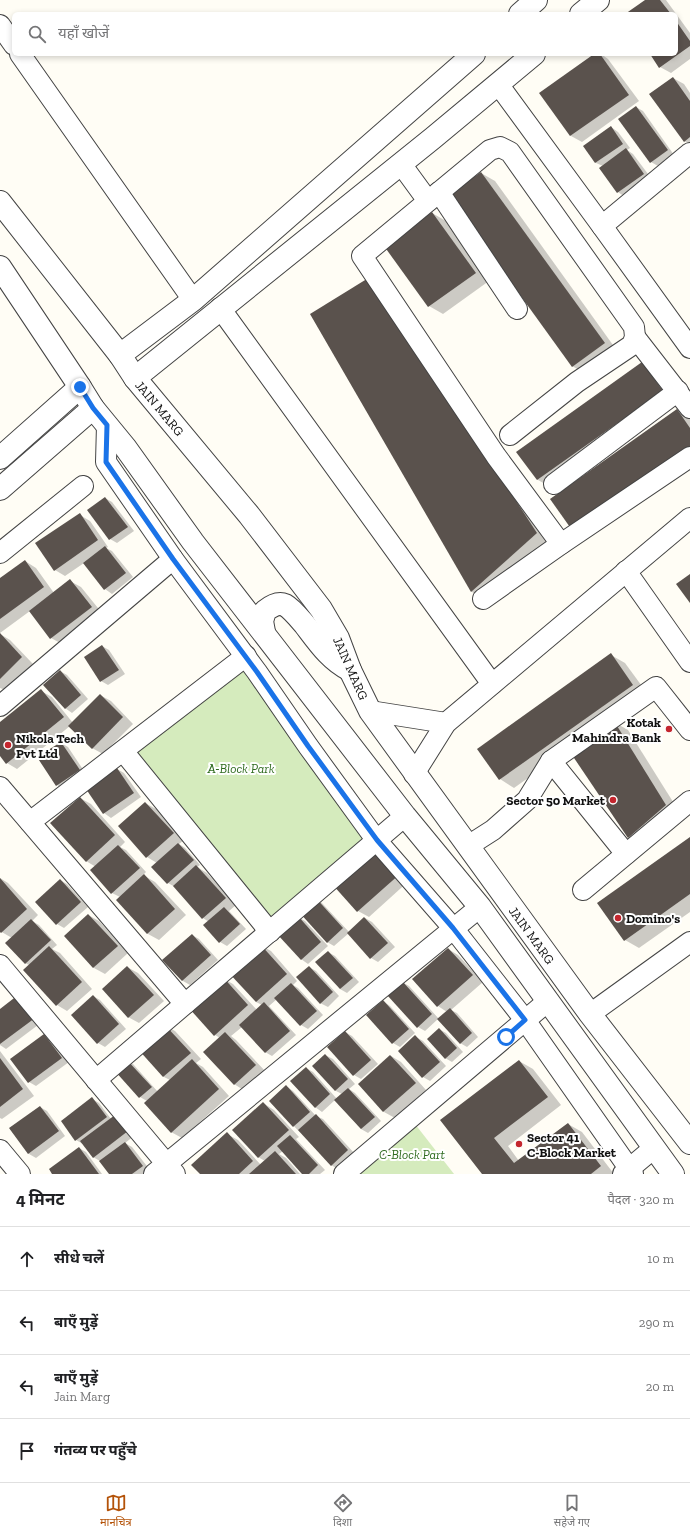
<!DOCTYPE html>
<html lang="hi">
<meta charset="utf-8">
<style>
body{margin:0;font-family:"Zilla Slab","Noto Sans Devanagari",serif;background:#f2f2f2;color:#202124}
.stop{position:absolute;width:12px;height:12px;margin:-9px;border:3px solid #1a73e8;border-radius:50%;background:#fff}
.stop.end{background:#1a73e8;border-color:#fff;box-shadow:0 1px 4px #0008}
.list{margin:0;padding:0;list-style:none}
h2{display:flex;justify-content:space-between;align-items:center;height:52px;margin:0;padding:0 16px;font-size:17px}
h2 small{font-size:13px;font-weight:400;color:#757577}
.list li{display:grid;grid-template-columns:26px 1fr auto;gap:12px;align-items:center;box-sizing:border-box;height:64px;padding:0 16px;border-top:1px solid #e0e0e0}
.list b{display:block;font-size:15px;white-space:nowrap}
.list p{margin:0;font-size:13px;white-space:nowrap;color:#757577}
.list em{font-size:13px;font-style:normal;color:#757577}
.icon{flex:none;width:22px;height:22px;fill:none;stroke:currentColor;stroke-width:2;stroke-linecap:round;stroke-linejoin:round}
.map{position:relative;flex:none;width:690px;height:1174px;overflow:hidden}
.search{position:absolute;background:#fff;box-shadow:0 2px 6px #0003;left:12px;right:12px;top:12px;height:44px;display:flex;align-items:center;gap:10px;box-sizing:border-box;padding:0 14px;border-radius:6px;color:#757577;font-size:15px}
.sheet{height:308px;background:#fff}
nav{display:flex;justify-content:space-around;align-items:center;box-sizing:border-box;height:56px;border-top:1px solid #e0e0e0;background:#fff;font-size:11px;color:#757577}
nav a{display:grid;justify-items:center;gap:2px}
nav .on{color:#b45309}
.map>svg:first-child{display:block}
.green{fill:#d5ebbd}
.shadow{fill:#0003}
.building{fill:#5a524d}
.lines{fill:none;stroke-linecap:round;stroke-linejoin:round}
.minor-casing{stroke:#444;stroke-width:22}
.tertiary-casing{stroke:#444;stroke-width:24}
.minor{stroke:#fff;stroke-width:20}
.tertiary{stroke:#fff;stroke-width:22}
.route{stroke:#1a73e8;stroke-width:5}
.poi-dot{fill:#c4262e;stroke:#fff;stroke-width:1.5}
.labels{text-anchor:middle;stroke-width:4;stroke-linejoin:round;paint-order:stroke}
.street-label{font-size:13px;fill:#111;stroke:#fff}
.poi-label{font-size:13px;font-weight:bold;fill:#111;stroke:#fff;text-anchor:start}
.park-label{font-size:13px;font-style:italic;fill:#2f6b1f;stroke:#fff}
</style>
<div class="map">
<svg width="690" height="1174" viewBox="0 0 690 1174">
<rect width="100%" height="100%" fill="#fffdf5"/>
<g class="green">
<polygon points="254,655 380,828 270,926 130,753"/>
<polygon points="415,1124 454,1174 356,1174"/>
</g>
<g class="shadow">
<polygon points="646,0 666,0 690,33 690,59 671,73 660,67 651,54 676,54 676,14 627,14"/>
<polygon points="595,54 601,54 608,59 639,101 582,142 571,136 541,93"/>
<polygon points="673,78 684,84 690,93 690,144 684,141"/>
<polygon points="636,107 643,111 674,155 658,166 651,162"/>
<polygon points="611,127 618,132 630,148 627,150 633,154 651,178 625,197 618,192 600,168 603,166 596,163 584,146"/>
<polygon points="481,173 495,181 618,352 586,374 572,366"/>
<polygon points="432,213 446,221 489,281 443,314 429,306"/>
<polygon points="370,278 551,541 486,600 472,592 311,315"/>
<polygon points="642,363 656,372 676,399 552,488 538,480 518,452"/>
<polygon points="677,410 690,418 690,464"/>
<polygon points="105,498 112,502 134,531 117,543 110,539"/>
<polygon points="80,515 90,521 108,547 106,548 112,551 133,577 112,594 105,589 84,563 65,576 55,570"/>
<polygon points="25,561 36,568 54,593 70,581 81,587 102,613 62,644 51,638 30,611 0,633 0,579"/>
<polygon points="0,634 10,640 33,664 5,690 0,688"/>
<polygon points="102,646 109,650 125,674 108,685 101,681"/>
<polygon points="611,655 625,663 647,693 514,788 500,779"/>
<polygon points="60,671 67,675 88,699 72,713 65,708"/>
<polygon points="41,691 52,697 73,723 100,695 111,701 133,724 103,754 92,748 70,726 17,769 7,763 0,755 0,723"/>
<polygon points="614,722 628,730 680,813 642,845 628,837"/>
<polygon points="61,743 68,747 86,774 64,789 57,785 38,758"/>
<polygon points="117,769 124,773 141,797 111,818 104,813 87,789"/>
<polygon points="80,798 91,804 125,842 120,847 126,850 146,872 143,875 155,882 186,915 159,940 148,934 117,900 120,897 112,893 96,867 86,861"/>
<polygon points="145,803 156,809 184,840 179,844 185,848 200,865 197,867 207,873 236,905 229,911 246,929 227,946 220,942 209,922 203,918 175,887 168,883 157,863 147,857 119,826"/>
<polygon points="690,838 690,912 639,948 625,940"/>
<polygon points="376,846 411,879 369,917 358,911"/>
<polygon points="0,878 8,883 38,915 32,921 39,925 57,945 52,949 60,953 92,989 67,1011 57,1005 29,965 25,963 12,938 0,931"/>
<polygon points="60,880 67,884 88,907 64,928 57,924"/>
<polygon points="314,898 321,902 349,932 365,918 372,922 395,947 378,962 371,958 349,933 334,946 327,942"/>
<polygon points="88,915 99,921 128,953 105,974 94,968 65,936"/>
<polygon points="298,917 305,921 328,946 308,964 301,959"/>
<polygon points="192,935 199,939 218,960 190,985 183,981 164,960"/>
<polygon points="260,945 271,951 297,981 293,985 298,988 323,1015 308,1029 301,1025 277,999 269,1006 296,1035 272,1056 265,1052 242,1027 231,1036 236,1040 266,1072 245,1091 234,1084 220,1038 215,1035 222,978 233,984 257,1010 262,1005 256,1002 230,972"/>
<polygon points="448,949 458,955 483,982 451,1010 457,1013 478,1037 467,1047 460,1043 438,1019 425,1031 418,1027 402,982 409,986 439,1019 447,1012 438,1006 414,979"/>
<polygon points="328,952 335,956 359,982 347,993 340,989"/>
<polygon points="127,967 138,973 164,1001 139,1023 128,1017"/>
<polygon points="309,967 316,971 339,996 328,1007 320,1003"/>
<polygon points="93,996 100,1000 126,1029 105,1047 98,1043"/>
<polygon points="383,1001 390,1006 415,1033 400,1047 393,1043"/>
<polygon points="0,1010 42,1022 6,1049 0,1045"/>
<polygon points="164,1025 175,1031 201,1059 196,1063 203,1067 229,1096 182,1138 171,1132 147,1101 140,1097 115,1070 126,1060 133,1064 158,1092 170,1080 164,1077 138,1048"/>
<polygon points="439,1029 446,1033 463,1052 452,1062 445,1058"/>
<polygon points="345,1032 352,1036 378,1064 361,1079 354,1075 328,1047"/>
<polygon points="44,1035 51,1039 69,1062 36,1086 29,1082"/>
<polygon points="416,1037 423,1041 446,1066 430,1081 423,1077"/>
<polygon points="0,1051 34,1096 2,1119 0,1118"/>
<polygon points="325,1055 333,1059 355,1084 349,1089 355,1093 381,1121 368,1133 361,1129 335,1100 322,1112 315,1107 306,1068 313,1072 337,1099 342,1094 336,1091 313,1066"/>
<polygon points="391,1056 401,1062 426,1090 395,1118 384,1112 359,1084"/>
<polygon points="519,1061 533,1069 561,1105 508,1146 519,1161 568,1124 582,1132 614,1174 483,1174 442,1120"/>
<polygon points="286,1086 293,1091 316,1116 323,1119 355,1154 338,1169 331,1165 270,1101"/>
<polygon points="92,1099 99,1103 111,1119 134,1136 125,1143 132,1147 150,1170 144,1174 110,1174 100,1161 93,1157 83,1144 76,1140"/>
<polygon points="263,1103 274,1110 299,1137 296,1139 325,1170 320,1174 303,1174 283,1151 279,1154 286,1158 300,1174 201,1174 227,1134 238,1140 261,1165 265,1161 258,1157"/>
<polygon points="40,1107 47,1111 65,1136 36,1158 29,1154 10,1129"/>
<polygon points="79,1148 86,1152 102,1174 53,1174"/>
</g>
<g class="building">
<polygon points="645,0 660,0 671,14 625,14"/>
<polygon points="676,21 690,41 690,46 659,68 650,54 676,54"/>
<polygon points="594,54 600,54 629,95 570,136 539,93"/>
<polygon points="673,77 690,101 690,137 684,142 649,94"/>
<polygon points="636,106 668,150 650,163 618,119"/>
<polygon points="611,126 623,144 595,163 583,146"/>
<polygon points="626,148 644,174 617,193 599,168"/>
<polygon points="481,172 605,343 572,367 448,195"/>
<polygon points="432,212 476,273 428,307 384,246"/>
<polygon points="370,277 537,533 471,592 310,314"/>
<polygon points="642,362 663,391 537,480 516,452"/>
<polygon points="677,409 690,428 690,446 572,530 550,499"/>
<polygon points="105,497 128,527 109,540 87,510"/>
<polygon points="80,513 98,540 54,571 35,543"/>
<polygon points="105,546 126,573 104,590 83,563"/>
<polygon points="25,560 44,587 0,619 0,578"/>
<polygon points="690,574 690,603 676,584"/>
<polygon points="70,579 92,607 50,639 29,611"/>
<polygon points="0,633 22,657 0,679"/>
<polygon points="102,645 119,670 100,682 84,657"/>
<polygon points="611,653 633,685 499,780 477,749"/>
<polygon points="60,670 81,695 65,709 43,685"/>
<polygon points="41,689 64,717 6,764 0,756 0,722"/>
<polygon points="100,694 123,717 92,749 68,726"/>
<polygon points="614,721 666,805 628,838 570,752"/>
<polygon points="61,742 80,770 56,786 37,757"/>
<polygon points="117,768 134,793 103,814 86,789"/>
<polygon points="80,797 115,835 86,862 50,823"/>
<polygon points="145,802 174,833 146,858 118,826"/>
<polygon points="690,837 690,894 624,941 597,903"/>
<polygon points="178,843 194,860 167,884 151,867"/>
<polygon points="118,845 140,868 111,894 90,870"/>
<polygon points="376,845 401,873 357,912 332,884"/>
<polygon points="196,865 226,898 202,919 173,886"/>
<polygon points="144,874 175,909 147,934 116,900"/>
<polygon points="0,878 27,909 1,933 0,932"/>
<polygon points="60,879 81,902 56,925 35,902"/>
<polygon points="314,896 343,928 327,943 298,911"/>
<polygon points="224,907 240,924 219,943 203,925"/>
<polygon points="88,914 118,946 93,968 64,936"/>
<polygon points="298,916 321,942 301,960 277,934"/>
<polygon points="364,917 388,943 370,959 347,933"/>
<polygon points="31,919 51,940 25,964 5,943"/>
<polygon points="192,934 211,955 182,981 162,960"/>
<polygon points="260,944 287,974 256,1002 228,972"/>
<polygon points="49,946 82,982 56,1006 23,970"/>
<polygon points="448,948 473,975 437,1007 412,979"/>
<polygon points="328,951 353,978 340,989 315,962"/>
<polygon points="127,966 154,995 128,1018 102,989"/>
<polygon points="309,966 333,992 320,1004 296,977"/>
<polygon points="222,976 248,1005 214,1036 188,1007"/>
<polygon points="402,981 432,1014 417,1028 387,995"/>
<polygon points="291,983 317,1011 300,1026 274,998"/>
<polygon points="18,995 35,1018 0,1044 0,1009"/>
<polygon points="93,995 119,1024 97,1044 71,1015"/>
<polygon points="383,1000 409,1029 392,1044 366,1015"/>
<polygon points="264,1002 290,1031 265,1053 239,1025"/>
<polygon points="450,1008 472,1033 460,1044 437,1019"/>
<polygon points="164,1024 191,1053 163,1077 137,1048"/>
<polygon points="439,1028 457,1048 445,1059 427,1039"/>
<polygon points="345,1031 371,1060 353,1076 327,1047"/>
<polygon points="225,1032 256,1065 234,1085 203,1052"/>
<polygon points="44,1034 62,1058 28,1083 10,1059"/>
<polygon points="415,1035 440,1062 422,1078 398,1051"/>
<polygon points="325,1054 348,1079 335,1091 312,1066"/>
<polygon points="390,1055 416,1083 383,1112 358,1084"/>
<polygon points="0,1058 23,1089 0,1107"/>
<polygon points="126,1059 152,1087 139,1098 114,1070"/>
<polygon points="192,1059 219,1089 171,1133 144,1103"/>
<polygon points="519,1060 548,1097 494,1138 514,1163 568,1123 601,1166 591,1174 482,1174 440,1120"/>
<polygon points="306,1067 330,1094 315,1108 290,1081"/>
<polygon points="286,1085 310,1112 293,1127 269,1101"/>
<polygon points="348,1088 375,1117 361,1129 334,1100"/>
<polygon points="92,1097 107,1117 75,1141 61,1121"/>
<polygon points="263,1102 289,1130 258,1158 232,1130"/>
<polygon points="40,1106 59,1131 28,1154 9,1128"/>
<polygon points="316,1114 348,1150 331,1166 298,1130"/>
<polygon points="115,1115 128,1131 93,1158 80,1141"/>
<polygon points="227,1132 253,1161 239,1174 200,1174 191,1165"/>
<polygon points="290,1135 318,1165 309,1174 302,1174 277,1146"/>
<polygon points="125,1142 143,1166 132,1174 109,1174 99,1161"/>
<polygon points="79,1147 99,1174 52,1174 49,1169"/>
<polygon points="275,1151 296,1174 249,1174"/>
</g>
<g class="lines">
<g class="minor-casing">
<g id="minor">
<polyline points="0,25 14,45"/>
<polyline points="20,54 193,300"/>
<polyline points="498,84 602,226 690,348"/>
<polyline points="401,164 428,201"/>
<polyline points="439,192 517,309"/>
<polyline points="602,226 690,153"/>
<polyline points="220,308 492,684"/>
<polyline points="635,337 690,408"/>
<polyline points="107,425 106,462 173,559 257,672 308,746 377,841 453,928 525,1020 633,1174"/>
<polyline points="510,435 577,382 632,345 635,337 634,327 510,152 500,147 490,150 362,256 496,456 561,544"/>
<polyline points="554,484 678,391"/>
<polyline points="0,553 83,486"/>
<polyline points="626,571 690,662"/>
<polyline points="483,599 561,544 690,457"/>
<polyline points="0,706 173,559"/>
<polyline points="370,711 446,723"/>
<polyline points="123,751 270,932"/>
<polyline points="551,761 656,687 690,730"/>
<polyline points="414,774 446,723 690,518"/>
<polyline points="0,787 185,1004"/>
<polyline points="30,822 246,656"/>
<polyline points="468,846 493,830 527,800 551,761 626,854"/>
<polyline points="583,890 690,801"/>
<polyline points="0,965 175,1174"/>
<polyline points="590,1014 690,942"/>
<polyline points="96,1080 405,816"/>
<polyline points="0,1150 20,1174"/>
<polyline points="154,1174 480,907"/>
<polyline points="344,1174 548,1001"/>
<polyline points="623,1174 654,1148"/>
</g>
</g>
<g class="tertiary-casing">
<g id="tertiary">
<polyline points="520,14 536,0"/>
<polyline points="581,14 598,0"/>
<polyline points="0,202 120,355 135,378 249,515 321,609 338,638 350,670 370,711 590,1014 690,1143"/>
<polyline points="0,267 80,387 93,408 125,447 193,542 405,816 480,907 673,1174"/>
<polyline points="120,355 193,300 474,54"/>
<polyline points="135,378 433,138 534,54"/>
<polyline points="0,458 80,387"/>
<polyline points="0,489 93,408"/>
<path d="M264 632 262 621 265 611C270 607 278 602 285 605 292 609 299 618 305 625 318 642 330 660 350 670"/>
</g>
</g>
<use href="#minor" class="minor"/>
<use href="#tertiary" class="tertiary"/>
</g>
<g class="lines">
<polyline class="route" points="80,387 93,408 107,425 106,462 173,559 257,672 308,746 377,840 453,928 525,1020 506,1037"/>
</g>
<g class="poi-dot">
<circle cx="669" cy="729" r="4"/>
<circle cx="8" cy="745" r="4"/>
<circle cx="613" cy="800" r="4"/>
<circle cx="618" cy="918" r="4"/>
<circle cx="519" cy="1144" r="4"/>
</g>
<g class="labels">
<g class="street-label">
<text transform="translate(160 408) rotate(50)" y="5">JAIN MARG</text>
<text transform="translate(351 668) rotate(66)" y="5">JAIN MARG</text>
<text transform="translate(532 935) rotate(54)" y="5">JAIN MARG</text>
</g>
<g class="poi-label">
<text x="661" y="727" text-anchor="end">Kotak<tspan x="661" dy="15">Mahindra Bank</tspan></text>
<text x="16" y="743">Nikola Tech<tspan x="16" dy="15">Pvt Ltd</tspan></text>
<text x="605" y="805" text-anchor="end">Sector 50 Market</text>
<text x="626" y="923">Domino's</text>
<text x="527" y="1142">Sector 41<tspan x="527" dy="15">C-Block Market</tspan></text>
</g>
<g class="park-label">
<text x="241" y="773">A-Block Park</text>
<text x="412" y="1159">C-Block Part</text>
</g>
</g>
</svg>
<div class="stop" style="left:506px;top:1037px"></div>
<div class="stop end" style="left:80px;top:387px"></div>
<div class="search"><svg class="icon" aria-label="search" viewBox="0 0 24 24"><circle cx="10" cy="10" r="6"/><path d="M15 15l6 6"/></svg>यहाँ खोजें</div>
</div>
<section class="sheet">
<h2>4 मिनट<small>पैदल · 320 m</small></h2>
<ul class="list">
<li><svg class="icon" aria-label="ahead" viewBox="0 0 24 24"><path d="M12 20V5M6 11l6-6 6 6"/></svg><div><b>सीधे चलें</b></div><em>10 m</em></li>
<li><svg class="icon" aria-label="left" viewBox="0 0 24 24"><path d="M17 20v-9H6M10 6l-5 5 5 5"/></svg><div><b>बाएँ मुड़ें</b></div><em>290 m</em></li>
<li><svg class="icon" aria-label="left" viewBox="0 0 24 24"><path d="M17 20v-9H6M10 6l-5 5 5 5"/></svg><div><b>बाएँ मुड़ें</b><p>Jain Marg</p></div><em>20 m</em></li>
<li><svg class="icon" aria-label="arrive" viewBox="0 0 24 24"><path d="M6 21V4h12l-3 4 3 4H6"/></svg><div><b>गंतव्य पर पहुँचे</b></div></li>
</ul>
</section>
<nav>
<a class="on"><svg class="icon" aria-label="map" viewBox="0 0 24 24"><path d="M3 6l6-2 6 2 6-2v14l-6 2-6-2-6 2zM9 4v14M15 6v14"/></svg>मानचित्र</a>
<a><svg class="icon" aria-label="directions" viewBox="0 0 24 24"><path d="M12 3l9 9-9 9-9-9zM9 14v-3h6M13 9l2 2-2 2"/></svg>दिशा</a>
<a><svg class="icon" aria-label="saved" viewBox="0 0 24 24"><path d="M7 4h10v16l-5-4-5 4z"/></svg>सहेजे गए</a>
</nav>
